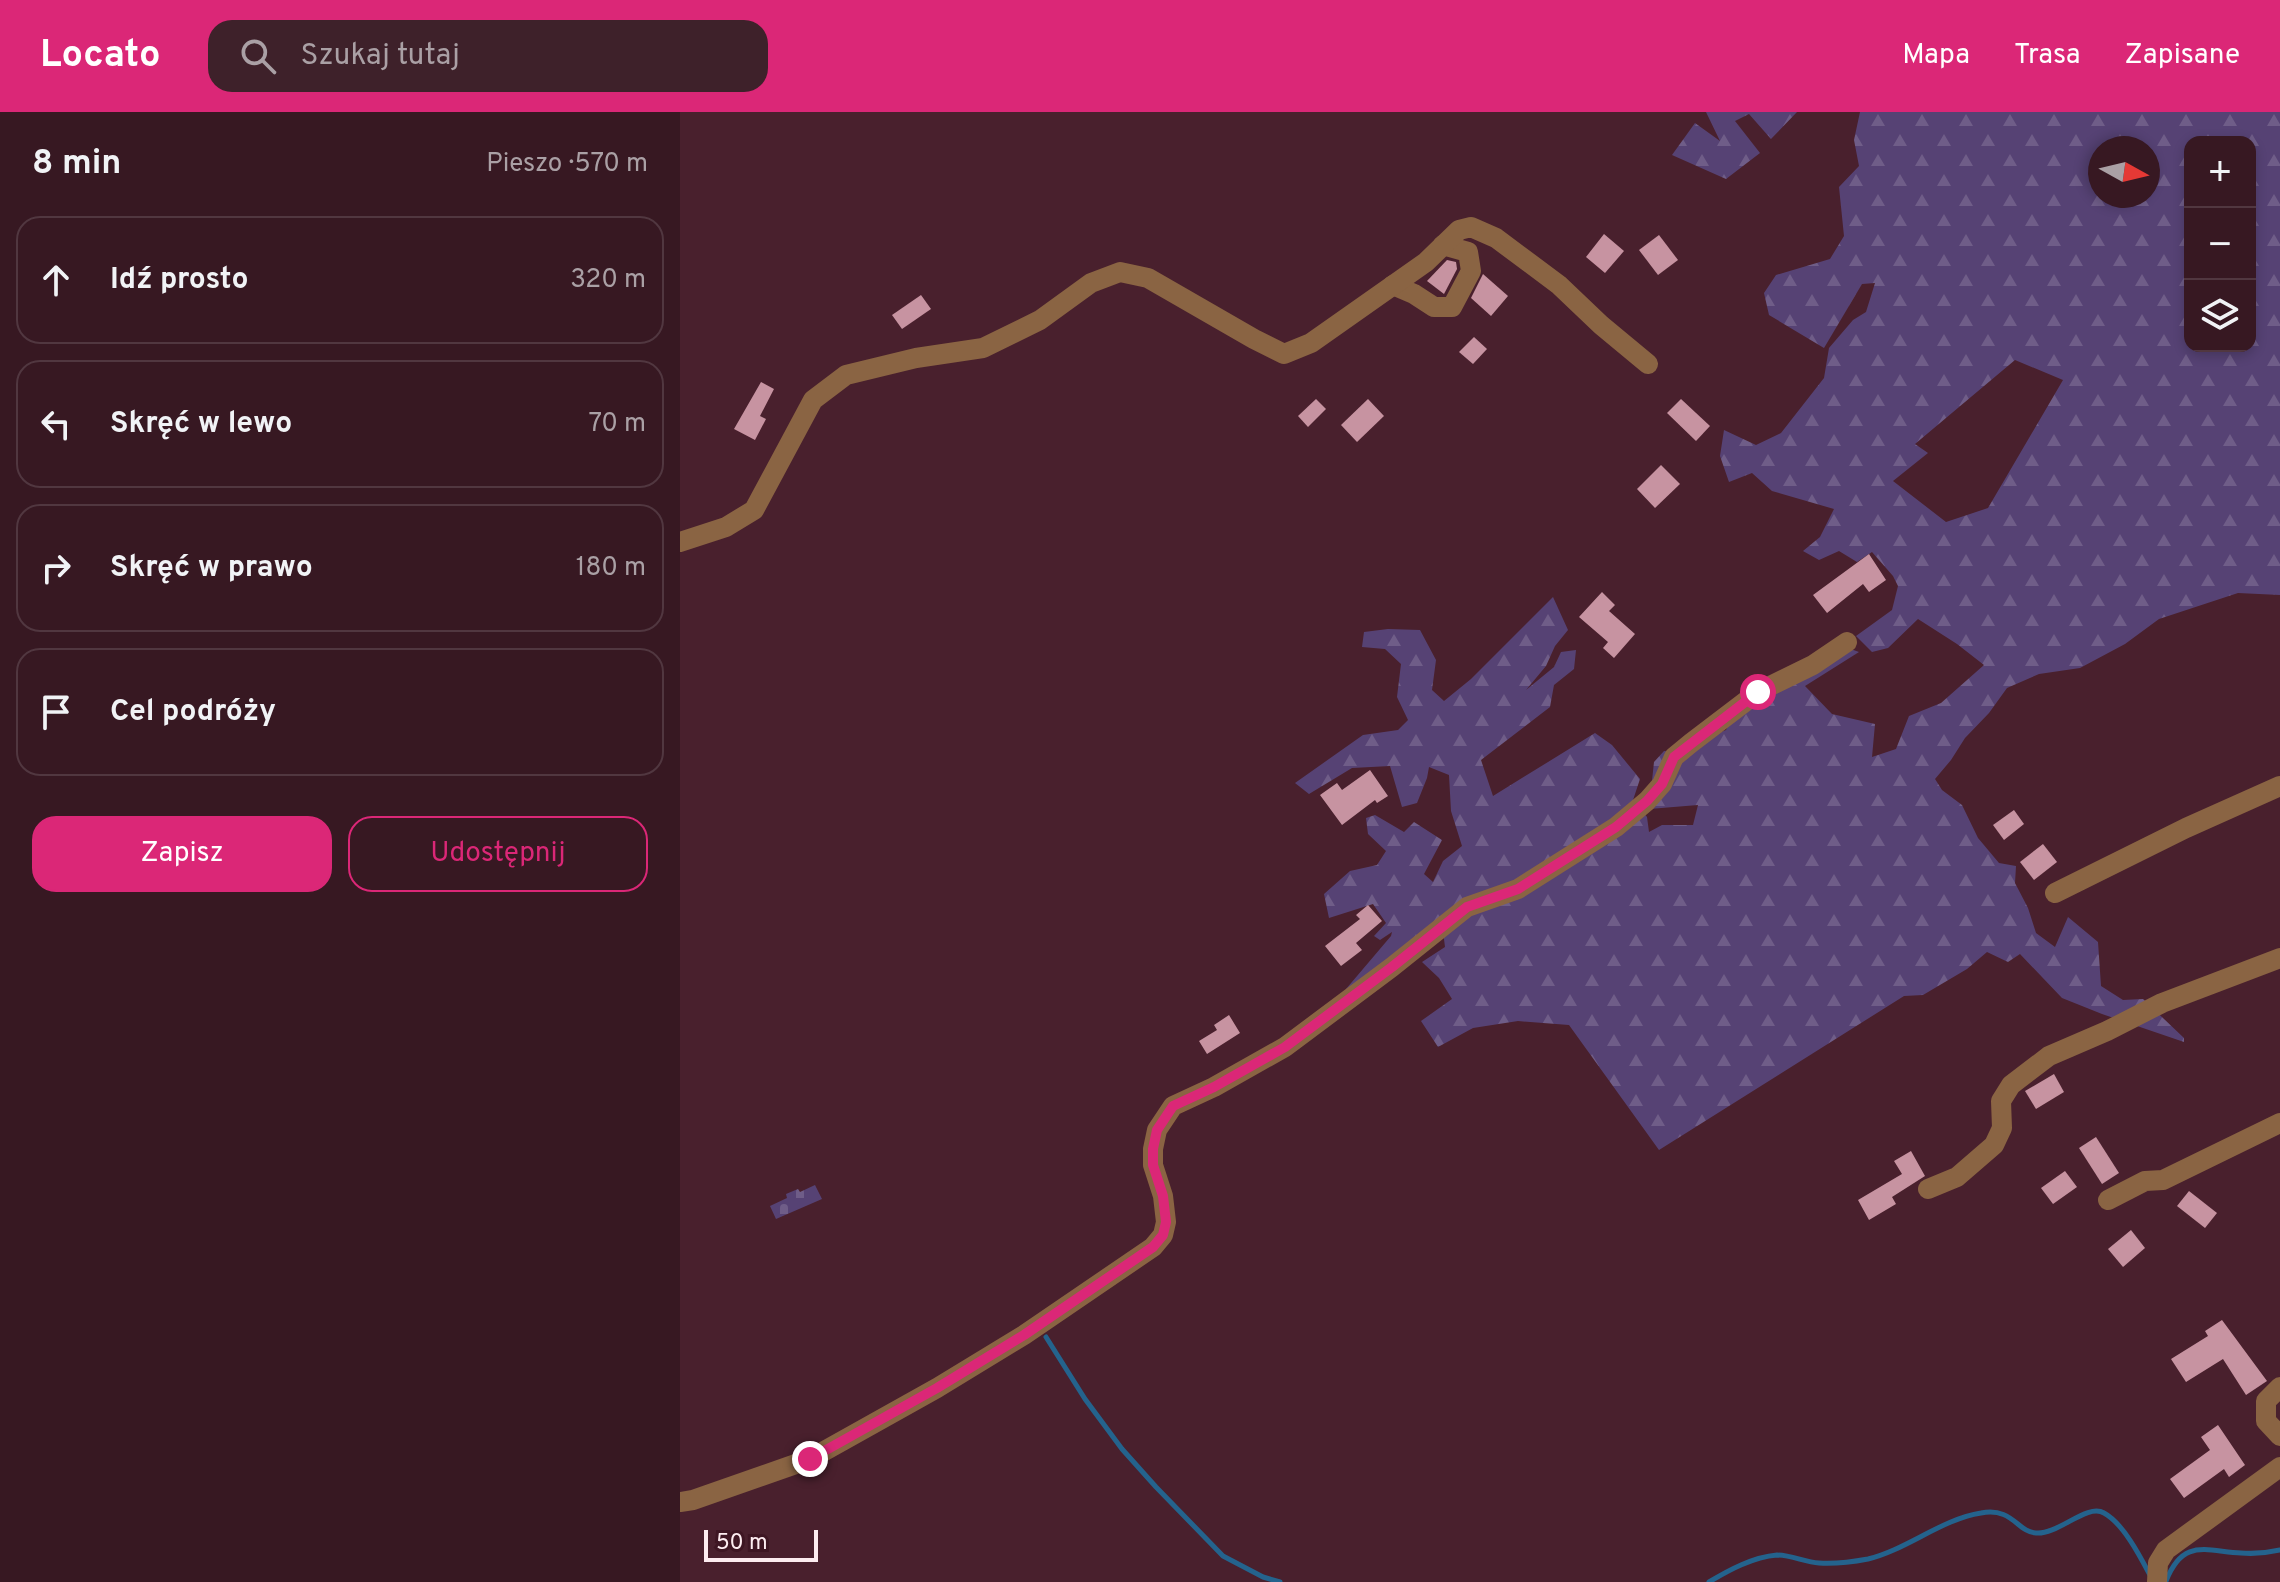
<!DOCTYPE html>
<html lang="pl">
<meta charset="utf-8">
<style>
body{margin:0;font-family:Overpass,sans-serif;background:#3e212a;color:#f1f3f6}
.controls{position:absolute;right:24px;top:24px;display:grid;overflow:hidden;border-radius:16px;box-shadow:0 4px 12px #0003}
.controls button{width:72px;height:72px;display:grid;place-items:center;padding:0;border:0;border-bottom:2px solid #513740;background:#371822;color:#f1f3f6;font:40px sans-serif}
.compass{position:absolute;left:1408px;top:24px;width:72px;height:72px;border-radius:50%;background:#371822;box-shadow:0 4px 12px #0003;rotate:98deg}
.scale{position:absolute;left:24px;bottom:20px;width:114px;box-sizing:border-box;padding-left:8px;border:4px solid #fdecf0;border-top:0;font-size:22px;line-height:28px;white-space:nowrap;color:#fdecf0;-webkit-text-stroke:6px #3e1623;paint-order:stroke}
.stop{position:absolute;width:24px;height:24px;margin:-18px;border:6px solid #db2777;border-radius:50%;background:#fff}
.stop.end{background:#db2777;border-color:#fff;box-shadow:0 2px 8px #0008}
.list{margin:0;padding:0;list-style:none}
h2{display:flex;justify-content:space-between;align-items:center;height:104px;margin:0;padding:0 32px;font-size:34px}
h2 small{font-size:26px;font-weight:400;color:#aaa0a5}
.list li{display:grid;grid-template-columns:52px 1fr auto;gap:24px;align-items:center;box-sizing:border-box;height:128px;margin:0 16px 16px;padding:0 16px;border:2px solid #513740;border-radius:24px}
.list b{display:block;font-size:30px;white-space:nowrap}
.list em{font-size:26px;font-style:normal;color:#aaa0a5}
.actions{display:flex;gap:16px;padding:24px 32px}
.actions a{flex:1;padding:18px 0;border:2px solid #db2777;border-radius:24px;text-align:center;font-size:28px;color:#db2777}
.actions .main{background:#db2777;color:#fff}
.icon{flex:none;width:44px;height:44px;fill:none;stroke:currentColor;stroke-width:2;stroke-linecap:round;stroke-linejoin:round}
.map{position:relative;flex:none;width:1600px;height:1470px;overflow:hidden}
header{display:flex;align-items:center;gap:48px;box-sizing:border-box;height:112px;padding:0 40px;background:#db2777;color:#fff}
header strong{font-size:38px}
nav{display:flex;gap:44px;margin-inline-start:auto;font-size:28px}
.search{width:560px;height:72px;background:#3e212a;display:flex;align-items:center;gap:20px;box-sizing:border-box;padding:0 28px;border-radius:24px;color:#aaa0a5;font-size:30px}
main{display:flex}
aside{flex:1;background:#371822}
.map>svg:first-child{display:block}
.forest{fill:url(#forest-firs);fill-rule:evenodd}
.cemetery{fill:url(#cemetery-stones)}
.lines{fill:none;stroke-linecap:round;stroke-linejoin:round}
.stream{stroke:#24638d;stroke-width:5}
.building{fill:#c793a1}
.minor{stroke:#8a6443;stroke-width:20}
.route{stroke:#db2777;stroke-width:10}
</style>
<header>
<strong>Locato</strong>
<div class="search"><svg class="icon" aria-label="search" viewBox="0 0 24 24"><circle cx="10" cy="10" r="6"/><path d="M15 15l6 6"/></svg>Szukaj tutaj</div>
<nav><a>Mapa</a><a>Trasa</a><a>Zapisane</a></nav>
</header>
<main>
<aside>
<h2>8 min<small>Pieszo · 570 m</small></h2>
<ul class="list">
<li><svg class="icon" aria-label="ahead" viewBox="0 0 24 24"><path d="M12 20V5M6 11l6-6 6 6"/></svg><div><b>Idź prosto</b></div><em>320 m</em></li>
<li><svg class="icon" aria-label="left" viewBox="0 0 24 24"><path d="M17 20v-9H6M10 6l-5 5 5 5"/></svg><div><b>Skręć w lewo</b></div><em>70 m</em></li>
<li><svg class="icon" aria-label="right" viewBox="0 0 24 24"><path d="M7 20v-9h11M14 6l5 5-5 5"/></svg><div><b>Skręć w prawo</b></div><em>180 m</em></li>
<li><svg class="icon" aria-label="arrive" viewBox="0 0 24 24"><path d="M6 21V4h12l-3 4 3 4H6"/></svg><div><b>Cel podróży</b></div></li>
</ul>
<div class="actions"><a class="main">Zapisz</a><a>Udostępnij</a></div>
</aside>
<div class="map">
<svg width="1600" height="1470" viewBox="0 0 1600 1470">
<defs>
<pattern id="forest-firs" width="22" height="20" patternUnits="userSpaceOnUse" patternTransform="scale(2)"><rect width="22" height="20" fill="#564274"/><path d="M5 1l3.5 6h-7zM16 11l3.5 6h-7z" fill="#6f5d88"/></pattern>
<pattern id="cemetery-stones" width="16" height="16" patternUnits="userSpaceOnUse" patternTransform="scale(2)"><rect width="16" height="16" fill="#564274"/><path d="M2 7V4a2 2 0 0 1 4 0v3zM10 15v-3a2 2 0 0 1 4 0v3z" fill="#6f5d88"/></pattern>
</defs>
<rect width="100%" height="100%" fill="#49202d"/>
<g class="forest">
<polygon points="1026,0 1117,0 1091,27 1069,2 1055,9 1080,41 1046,67 992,43 1015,11 1040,29"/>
<path d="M1180 0H1600V483L1558 481 1479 507 1445 532 1400 556 1359 562 1327 576 1309 601 1285 626 1271 648 1255 667 1262 678 1282 693 1298 726 1319 751 1336 754 1335 771 1348 796 1356 821 1375 835 1388 805 1418 830 1421 874 1443 888 1463 887 1504 926V930L1422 902 1382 886 1340 842 1328 850 1307 840 1287 857 1243 883 1224 884 979 1038 889 913 838 909 793 916 758 935 741 909 772 887 759 866 742 850 765 835 762 811 672 882 666 877 711 824 712 820 700 828 694 824 706 811 693 792 649 806 644 782 670 759 697 753 706 739 688 722 686 706 695 703 724 720 734 710 762 728 744 762 753 770 763 749 782 734 771 699 769 663 749 655 747 666 737 691 722 695 710 654 672 656 629 682 615 671 683 623 718 618 728 608 717 585 721 552 705 537 682 535 684 520 708 517 740 518 756 548 752 578 764 589 791 567 873 485 888 518 875 534 866 554 846 578 874 555 881 540 896 538 894 557 874 573 870 595 801 648 813 684 915 621 932 633 960 667 953 688 967 705 969 720 982 713H1013L1018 693 969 697 974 650 984 639 1003 641 1024 627 1046 618 1050 610 1165 535 1179 540 1125 574 1152 602 1195 612 1192 645 1216 637 1229 604 1261 591 1304 553 1277 532 1238 507 1208 536 1192 540 1176 524 1212 498 1218 474 1213 464 1192 440 1177 450 1159 439 1139 448 1123 439 1140 425 1154 397 1092 379 1072 361 1049 370 1040 344 1044 318 1076 333 1101 321 1144 266 1149 236 1173 208 1186 200 1195 171 1182 172 1144 236 1089 203 1084 181 1096 163 1150 147 1164 124 1159 75 1179 54 1174 28ZM1510 30H1570V234H1510ZM1420 36H1468V84H1420ZM1335 248 1383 268 1308 396 1266 410 1213 369 1248 341 1235 332Z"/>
</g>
<polygon class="cemetery" points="135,1073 142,1087 96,1107 90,1094 107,1086 106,1082 118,1077 120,1080"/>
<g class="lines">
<g class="stream">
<polyline points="366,1225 405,1287 442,1337 476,1375 543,1444 583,1465 600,1470"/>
<path d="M1486 1469C1503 1426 1525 1439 1561 1441 1574 1442 1587 1441 1600 1438"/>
<path d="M1029 1470C1049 1458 1073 1445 1097 1443 1111 1443 1125 1450 1139 1451 1155 1452 1172 1450 1188 1447 1226 1438 1262 1407 1301 1401 1333 1395 1337 1420 1356 1421 1378 1423 1407 1391 1424 1401 1444 1412 1461 1446 1471 1465"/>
</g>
</g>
<g class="building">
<polygon points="924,122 944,139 925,161 906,145"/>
<polygon points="979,123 998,148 978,163 959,138"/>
<polygon points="767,148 776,150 777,157 764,182 747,169"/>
<polygon points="803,162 828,184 811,204 791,186"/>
<polygon points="241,183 251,197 222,217 212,203"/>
<polygon points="794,225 807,237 793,252 779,240"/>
<polygon points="81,270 94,277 80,304 86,307 75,328 54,317"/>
<polygon points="636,287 646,297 628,315 618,304"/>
<polygon points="688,287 704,304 677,330 661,313"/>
<polygon points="1001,287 1030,314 1016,329 987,301"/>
<polygon points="981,353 1000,372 975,396 957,377"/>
<polygon points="1189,442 1206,468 1189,480 1183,472 1147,501 1133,483"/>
<polygon points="922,480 935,493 929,499 955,522 934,546 923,536 928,530 899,505"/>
<polygon points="690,658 708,684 697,691 695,688 662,713 640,683 657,671 662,678"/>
<polygon points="1334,698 1344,712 1324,728 1313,713"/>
<polygon points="1363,732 1377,750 1354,768 1340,750"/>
<polygon points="688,793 702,809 676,831 682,838 661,854 645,834 680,807 676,803"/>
<polygon points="549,903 560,921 527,942 519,929 537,918 534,913"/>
<polygon points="1374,962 1384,980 1356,997 1345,979"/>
<polygon points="1416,1025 1439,1061 1422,1072 1399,1036"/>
<polygon points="1231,1039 1245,1064 1212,1085 1216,1092 1189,1108 1178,1088 1222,1062 1214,1049"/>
<polygon points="1385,1059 1397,1075 1373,1092 1361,1076"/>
<polygon points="1509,1079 1537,1101 1525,1116 1497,1094"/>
<polygon points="1451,1118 1465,1136 1443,1155 1428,1137"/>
<polygon points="1542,1208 1587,1269 1566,1283 1543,1247 1506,1270 1491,1247 1528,1224 1525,1219"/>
<polygon points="1538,1313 1565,1353 1549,1365 1544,1357 1504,1386 1490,1367 1530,1338 1521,1325"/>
</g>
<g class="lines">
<g class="minor">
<polyline points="713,173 734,182 754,195 772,195 791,159 788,140 763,133"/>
<polyline points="0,430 46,415 74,398 133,288 166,263 236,246 303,236 360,208 411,171 440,160 468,166 574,227 604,242 631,231 746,150 779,118 791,115 816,126 879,173 921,213 968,252"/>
<polyline points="1375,781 1506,716 1600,674"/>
<polyline points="1248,1077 1277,1065 1314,1033 1322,1016 1321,989 1331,973 1369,944 1427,919 1482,891 1600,846"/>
<polyline points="1428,1088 1465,1069 1483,1068 1600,1011"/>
<polyline points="1600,1275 1586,1289 1586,1309 1600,1324"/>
<polyline points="0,1390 13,1388 130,1347 257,1276 344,1223 473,1135 483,1123 486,1110 483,1084 473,1053 473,1037 477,1018 493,994 534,975 605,935 712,855 787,795 838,777 936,715 967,689 982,672 994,645 1011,631 1078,580 1133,553 1167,530"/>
<polyline points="1477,1470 1478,1451 1486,1438 1600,1355"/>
</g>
</g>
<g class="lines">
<polyline class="route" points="130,1347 257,1276 344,1223 473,1135 483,1123 486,1110 483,1084 473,1053 473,1037 477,1018 493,994 534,975 605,935 712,855 787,795 838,777 936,715 967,689 982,672 994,645 1078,580"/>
</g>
</svg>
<div class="controls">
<button>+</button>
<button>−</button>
<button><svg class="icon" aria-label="layers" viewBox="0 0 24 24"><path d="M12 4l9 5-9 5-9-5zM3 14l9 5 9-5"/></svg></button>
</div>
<svg class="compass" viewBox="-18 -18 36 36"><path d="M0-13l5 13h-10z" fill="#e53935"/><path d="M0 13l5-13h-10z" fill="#aaa0a5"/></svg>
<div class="scale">50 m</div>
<div class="stop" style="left:1078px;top:580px"></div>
<div class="stop end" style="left:130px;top:1347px"></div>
</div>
</main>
